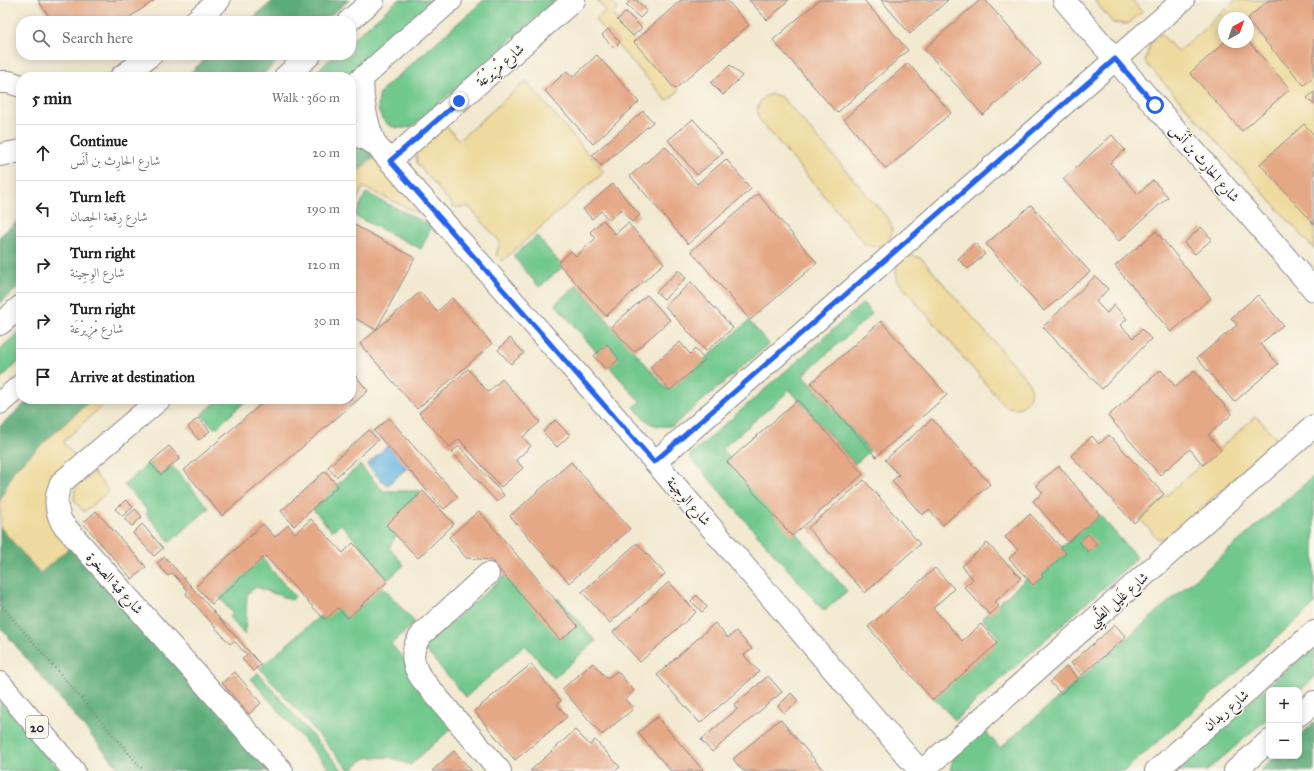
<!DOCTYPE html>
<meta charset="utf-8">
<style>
body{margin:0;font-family:"IM FELL Great Primer",Amiri,serif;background:#f6f6f6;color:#222}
.controls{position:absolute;right:12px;bottom:12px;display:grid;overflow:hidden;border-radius:8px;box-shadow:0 2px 10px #0003}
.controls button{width:36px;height:36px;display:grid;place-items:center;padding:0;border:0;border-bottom:1px solid #e0e0e0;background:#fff;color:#222;font:20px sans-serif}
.compass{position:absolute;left:1218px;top:12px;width:36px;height:36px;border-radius:50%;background:#fff;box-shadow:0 2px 10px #0003;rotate:40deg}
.stop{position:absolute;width:12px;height:12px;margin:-9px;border:3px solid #2563eb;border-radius:50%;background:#fff}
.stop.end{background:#2563eb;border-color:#fff;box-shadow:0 1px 4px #0008}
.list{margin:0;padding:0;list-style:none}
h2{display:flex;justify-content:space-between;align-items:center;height:52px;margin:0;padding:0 16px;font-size:17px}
h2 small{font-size:13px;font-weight:400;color:#767676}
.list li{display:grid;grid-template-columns:26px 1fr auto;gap:12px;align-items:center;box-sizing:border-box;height:56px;padding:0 16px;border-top:1px solid #e0e0e0}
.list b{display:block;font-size:15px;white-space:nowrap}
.list p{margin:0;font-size:13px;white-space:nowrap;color:#767676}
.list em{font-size:13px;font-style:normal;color:#767676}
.icon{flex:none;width:22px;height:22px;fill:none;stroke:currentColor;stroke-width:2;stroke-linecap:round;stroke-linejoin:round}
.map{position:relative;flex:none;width:1314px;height:771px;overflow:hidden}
.search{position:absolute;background:#fff;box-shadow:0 2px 10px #0003;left:16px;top:16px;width:340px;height:44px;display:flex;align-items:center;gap:10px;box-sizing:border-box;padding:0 14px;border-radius:16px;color:#767676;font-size:15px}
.panel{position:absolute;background:#fff;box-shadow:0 2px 10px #0003;left:16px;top:72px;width:340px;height:332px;border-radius:16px}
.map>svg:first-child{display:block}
.green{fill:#71c88d;stroke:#4a7564}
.forest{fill:#5cac78;stroke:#3f675a}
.sand{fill:#eeda9e;stroke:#887e6c;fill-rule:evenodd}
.water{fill:#65b4e0;stroke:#446b8e}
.building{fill:#e5a886}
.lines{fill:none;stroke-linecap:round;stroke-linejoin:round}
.minor-casing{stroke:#8a8686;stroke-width:24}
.major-casing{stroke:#8a8686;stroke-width:24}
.path{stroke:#8a8686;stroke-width:2.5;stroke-dasharray:1 3;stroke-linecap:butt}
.minor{stroke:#fff;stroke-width:22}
.major{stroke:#fff;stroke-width:22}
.route{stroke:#2563eb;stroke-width:5}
.labels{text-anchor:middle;stroke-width:3;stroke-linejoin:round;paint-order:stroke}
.shield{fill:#fbf7ec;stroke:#636270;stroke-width:1}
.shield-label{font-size:13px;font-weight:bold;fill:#22223b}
.street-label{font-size:14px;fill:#22223b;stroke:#fbf7ec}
</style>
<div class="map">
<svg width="1314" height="771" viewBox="0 0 1314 771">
<rect width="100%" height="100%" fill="#fbf7ec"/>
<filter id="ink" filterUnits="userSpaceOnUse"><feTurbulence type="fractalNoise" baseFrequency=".025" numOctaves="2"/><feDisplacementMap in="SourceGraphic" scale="8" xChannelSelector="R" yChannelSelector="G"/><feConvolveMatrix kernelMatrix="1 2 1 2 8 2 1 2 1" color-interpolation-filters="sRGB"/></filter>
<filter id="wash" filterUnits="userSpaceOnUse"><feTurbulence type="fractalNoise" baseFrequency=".012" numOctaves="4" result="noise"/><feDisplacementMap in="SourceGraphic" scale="16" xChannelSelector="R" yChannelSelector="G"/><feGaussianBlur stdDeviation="0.9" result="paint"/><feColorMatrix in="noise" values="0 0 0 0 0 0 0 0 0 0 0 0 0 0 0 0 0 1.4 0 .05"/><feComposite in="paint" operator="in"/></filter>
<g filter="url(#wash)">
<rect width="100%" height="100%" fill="#f2e9d0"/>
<g class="green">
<polygon points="398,0 433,0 345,77 310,77 335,55 351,55 351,41"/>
<path d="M484 0H556L413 126C388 135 371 115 381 91Z"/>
<polygon points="366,193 432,226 421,249 355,216"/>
<polygon points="537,236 563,267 539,287 513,256"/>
<path d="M577 285 668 390 749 321 769 344 673 426C651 427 648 424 634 407L640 402 555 304Z"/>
<polygon points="863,303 872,314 803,375 870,451 855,464 790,390 722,449 847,591 824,611 689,456"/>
<polygon points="21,330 21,360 0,379 0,349"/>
<polygon points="219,399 248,399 215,429 201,415"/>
<polygon points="150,462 161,475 172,466 209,508 170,542 146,514 148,511 124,485"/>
<polygon points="360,465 383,491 420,491 389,548 404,565 384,583 373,570 378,566 341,524 332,531 311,507"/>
<polygon points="1314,476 1314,605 1124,771 950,771 953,758 985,731 1000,748"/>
<polygon points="1099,514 1137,558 955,720 933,697 999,638 982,618"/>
<polygon points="260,556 295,597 292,600 256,587 247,594 245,635 229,617 233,614 216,593"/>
<polygon points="370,572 415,623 391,644 459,722 410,765 390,757 365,758 350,771 260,668"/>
<polygon points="507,574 541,612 558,598 596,641 554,678 525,645 466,697 423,647"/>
<polygon points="1314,646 1314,678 1299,691 1269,690 1269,717 1207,771 1171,771"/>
<polygon points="258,673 342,770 331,771 251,679"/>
<polygon points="0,701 60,771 0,771"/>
</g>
<g class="forest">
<polygon points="274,0 349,0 324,21 249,21"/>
<polygon points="210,55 285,55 260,77 185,77"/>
<polygon points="351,132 376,154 351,176"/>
<polygon points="21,218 21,285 0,303 0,236"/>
<polygon points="30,399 92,399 14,470 0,501 0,426"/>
<polygon points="0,527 40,573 76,542 270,771 121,771 0,627"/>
<polygon points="1314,723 1314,771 1260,771 1276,756 1299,756 1299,736"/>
</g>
<g class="sand">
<polygon points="597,0 610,0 618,9 612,14 679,90 667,101 595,20 606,10"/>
<polygon points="1094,0 1132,0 1142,12 1128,24 1113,23"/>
<path d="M1236 0H1314V249L1145 62 1150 44 1161 34 1178 52ZM1224 18H1248V42H1224Z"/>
<polygon points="526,81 604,172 502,261 496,255 500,242 469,207 454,207 417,163 416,152 446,126 459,140"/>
<path d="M772 94 782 97 889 220C899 237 881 254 864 243L759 119C755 107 759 97 772 94Z"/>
<polygon points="377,155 435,221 363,187 353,208 351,208 351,178"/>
<path d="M911 255 921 258 1028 381C1037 399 1021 416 1003 404L898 281C893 269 898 259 911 255Z"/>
<polygon points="92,399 109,399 63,442 76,458 53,480 76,542 40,573 0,527 0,501 14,470"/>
<polygon points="1256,416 1278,440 1169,537 1158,539 1140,519"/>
<polygon points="93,472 109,491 84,512 74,500 75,488"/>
</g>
<polygon class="water" points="387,446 408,467 387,486 367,465"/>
<g id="blocks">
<g class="building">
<polygon points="38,0 155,0 124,21 52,21"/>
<polygon points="631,0 636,0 647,11 640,18 626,5"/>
<polygon points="681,0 727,0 749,25 675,89 634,42"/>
<polygon points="749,0 789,0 767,20"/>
<polygon points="819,0 864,0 908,50 837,113 773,40"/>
<polygon points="881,0 948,0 910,34"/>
<polygon points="980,0 985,0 1041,64 983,115 924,49"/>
<polygon points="1269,0 1314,0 1314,76 1304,85 1248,22 1248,18"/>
<polygon points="626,12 642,28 633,36 617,20"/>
<polygon points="608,29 620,42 614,48 602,35"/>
<polygon points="1225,42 1249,42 1290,89 1242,131 1190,73"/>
<polygon points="597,55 639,102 593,144 545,91 567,71 573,77"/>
<polygon points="908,63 951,113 886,169 844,119"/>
<polygon points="730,65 742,76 723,95 711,83"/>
<polygon points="1314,92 1314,105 1307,98"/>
<polygon points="643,111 653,122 601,166 592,155"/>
<polygon points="693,119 723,153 697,175 668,140"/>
<polygon points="1304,124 1314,135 1314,224 1260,164"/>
<polygon points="1112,135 1125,150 1110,163 1138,194 1153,180 1168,197 1119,241 1063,179"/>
<polygon points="665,146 697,184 726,159 751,189 688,244 630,176"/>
<polygon points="613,184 640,215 632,222 621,209 609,220 601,211 592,219 583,209"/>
<polygon points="758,194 817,263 750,320 691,251"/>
<polygon points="1031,205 1090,272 1044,311 986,244"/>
<polygon points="603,220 615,234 628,223 664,263 606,316 558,263 571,251 576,256 596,238 590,232"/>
<polygon points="351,223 415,258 376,330 351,316"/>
<polygon points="1201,227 1212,239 1195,254 1184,243"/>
<polygon points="1156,231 1211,298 1171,332 1115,266"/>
<polygon points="975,243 985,254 968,269 958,259"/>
<polygon points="679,270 686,278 664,299 656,292"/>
<polygon points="1095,276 1108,289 1096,302 1107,313 1114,305 1127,319 1120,325 1133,338 1142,329 1151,339 1102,389 1043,327"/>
<polygon points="691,282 733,328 706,351 665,306"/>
<polygon points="420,292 437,312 452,298 492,344 417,409 360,344"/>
<polygon points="647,295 670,320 634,352 611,327"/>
<polygon points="1258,295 1283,325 1260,344 1278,364 1234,402 1197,358 1237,325 1231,318"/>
<polygon points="881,321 947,395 876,457 811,383"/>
<polygon points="510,338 524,353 511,364 498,350"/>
<polygon points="680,342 690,354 695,349 705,360 670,390 650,367"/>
<polygon points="607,344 619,359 606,370 594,356"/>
<polygon points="468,369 488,392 502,379 540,422 523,437 531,446 516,460 523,468 501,487 459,439 450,447 419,413"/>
<polygon points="351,370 368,391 222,516 184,470 267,399 351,399"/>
<polygon points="1161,370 1176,387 1194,371 1232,414 1208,435 1221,450 1203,465 1190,449 1160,475 1108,416"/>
<polygon points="798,400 863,474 792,536 727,462"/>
<polygon points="198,418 210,431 199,440 188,427"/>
<polygon points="389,418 458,497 444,509 374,431"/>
<polygon points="932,419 990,484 943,525 929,510 922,515 892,481 899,475 885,460"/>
<polygon points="555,420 570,435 557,447 543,432"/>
<polygon points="369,430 378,440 336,477 328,467"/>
<polygon points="1109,435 1164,494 1134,523 1071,456 1092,436 1099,444"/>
<polygon points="169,446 180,458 161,475 150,463"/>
<polygon points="459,446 504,495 497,502 452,452"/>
<polygon points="571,462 630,529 569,583 510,516"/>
<polygon points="1059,466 1100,515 1068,542 1033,501 1043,493 1036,485"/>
<polygon points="325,471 338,486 294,526 281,511"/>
<polygon points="864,480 920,544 865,593 808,528"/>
<polygon points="423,491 454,524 418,558 386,525"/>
<polygon points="126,500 133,507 123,516 115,509"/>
<polygon points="135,509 142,517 132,526 124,519"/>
<polygon points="96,511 146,567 132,579 83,523"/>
<polygon points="479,511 578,626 560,640 491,560 466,558 449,537"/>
<polygon points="1030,514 1066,553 1041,575 1043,577 1033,585 1009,559 1018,550 1005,537"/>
<polygon points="311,519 343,553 353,543 388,581 348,618 338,608 325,620 265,556 212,604 196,586 263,524 275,537 288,525 295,533"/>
<polygon points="142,524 163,548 154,556 133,533"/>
<polygon points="1088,534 1097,544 1088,552 1079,542"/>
<polygon points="637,543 665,574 610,623 582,592"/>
<polygon points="987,543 1021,578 995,602 999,606 990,615 964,587 973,579 962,566"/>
<polygon points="165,557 261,665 253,671 242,659 247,655 234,641 230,644 186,594 188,591 178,579 172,573 168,576 157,563"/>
<polygon points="935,568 954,589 933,608 962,641 981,624 998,643 933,700 868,627"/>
<polygon points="669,582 696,612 640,662 613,632"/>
<polygon points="697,595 707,607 702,612 691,601"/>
<polygon points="715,623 728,638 736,631 752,649 744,655 759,672 700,723 657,675"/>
<polygon points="1115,625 1126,637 1082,675 1071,663"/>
<polygon points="593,663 607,679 617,671 634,691 625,699 633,709 602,735 562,689"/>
<polygon points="531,664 561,701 557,704 567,717 515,760 474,711"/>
<polygon points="1067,666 1078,679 1061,694 1050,682"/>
<polygon points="235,672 261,703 249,714 222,683"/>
<polygon points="768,676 782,692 712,752 701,740 737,709 734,705"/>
<polygon points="791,693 798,701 784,713 778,706"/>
<polygon points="657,717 703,770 702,771 671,771 638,733"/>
<polygon points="780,719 824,771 743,771 733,759"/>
<polygon points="575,730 590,745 595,740 620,767 615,771 530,771"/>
<polygon points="454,751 472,771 432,771"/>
</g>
</g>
</g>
<g filter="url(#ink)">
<use href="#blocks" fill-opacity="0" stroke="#8a8686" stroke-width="1"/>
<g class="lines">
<g class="minor-casing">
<g id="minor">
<polyline points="1064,0 1314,290"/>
<polyline points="195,21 219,0"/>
<polyline points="349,21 373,0"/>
<polyline points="121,77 151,55"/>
<polyline points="285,77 310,55"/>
<path d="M362 78C362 101 366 123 375 144L655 462 920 771"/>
<polyline points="0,82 9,82 21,86"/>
<polyline points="351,88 451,0"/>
<polyline points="351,132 375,144"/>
<polyline points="0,155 21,151"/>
<polyline points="390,161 574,0"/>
<polyline points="0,324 21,306"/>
<path d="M160 399 62 482C54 496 55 509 62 523L282 771"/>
<polyline points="0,403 21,385"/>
<polyline points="655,462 1183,0"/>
<path d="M488 574 422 634C410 649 411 663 421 678L500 771"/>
<polyline points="922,771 1314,426"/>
</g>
</g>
<g class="major-casing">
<g id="major">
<polyline points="0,683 74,771"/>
<polyline points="1299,715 1314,702"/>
<polyline points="1156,771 1314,632"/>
<polyline points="1235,771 1269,741"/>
</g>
</g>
<polyline class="path" points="0,604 144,771"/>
<use href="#minor" class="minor"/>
<use href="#major" class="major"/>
</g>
</g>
<g class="lines" filter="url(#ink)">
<polyline class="route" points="459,101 390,161 654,462 1115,59 1155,105"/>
</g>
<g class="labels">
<rect class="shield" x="26" y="716" width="22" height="22" rx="3"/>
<g class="shield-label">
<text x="37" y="732">20</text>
</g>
<g class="street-label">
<text transform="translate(500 65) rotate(-41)" y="5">شارع مْزِيرْعَة</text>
<text transform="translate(1205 163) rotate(49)" y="5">شارع الحارِث بن أنَس</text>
<text transform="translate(689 501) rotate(49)" y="5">شارع الوِجِينة</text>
<text transform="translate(115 583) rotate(48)" y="5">شارع قبة الصخرة</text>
<text transform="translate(1118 599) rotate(-41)" y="5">شارع غَلِيل الطَّيِي</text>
<text transform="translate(1226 710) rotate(-41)" y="5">شارع ربدان</text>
</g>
</g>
</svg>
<div class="controls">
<button>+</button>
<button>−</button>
</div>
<svg class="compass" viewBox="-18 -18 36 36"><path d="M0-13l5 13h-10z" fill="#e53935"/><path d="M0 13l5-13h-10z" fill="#767676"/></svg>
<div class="stop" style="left:1155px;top:105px"></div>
<div class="stop end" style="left:459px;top:101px"></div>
<div class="search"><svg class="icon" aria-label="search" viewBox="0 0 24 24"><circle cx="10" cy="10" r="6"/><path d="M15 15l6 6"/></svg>Search here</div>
<section class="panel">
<h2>5 min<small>Walk · 360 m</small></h2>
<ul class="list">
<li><svg class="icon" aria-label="ahead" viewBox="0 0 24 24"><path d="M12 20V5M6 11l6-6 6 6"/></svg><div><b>Continue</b><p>شارع الحارِث بن أنَس</p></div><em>20 m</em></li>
<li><svg class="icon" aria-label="left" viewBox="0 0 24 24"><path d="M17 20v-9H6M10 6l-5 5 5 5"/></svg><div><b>Turn left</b><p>شارع رِقعة الحِصان</p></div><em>190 m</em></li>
<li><svg class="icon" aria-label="right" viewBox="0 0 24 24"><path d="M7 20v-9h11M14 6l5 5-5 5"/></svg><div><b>Turn right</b><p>شارع الوِجِينة</p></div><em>120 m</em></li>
<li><svg class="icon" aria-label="right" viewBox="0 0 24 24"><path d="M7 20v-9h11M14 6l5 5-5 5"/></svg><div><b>Turn right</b><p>شارع مْزِيرْعَة</p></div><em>30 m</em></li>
<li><svg class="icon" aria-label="arrive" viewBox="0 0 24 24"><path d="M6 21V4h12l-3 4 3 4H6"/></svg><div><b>Arrive at destination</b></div></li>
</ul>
</section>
</div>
